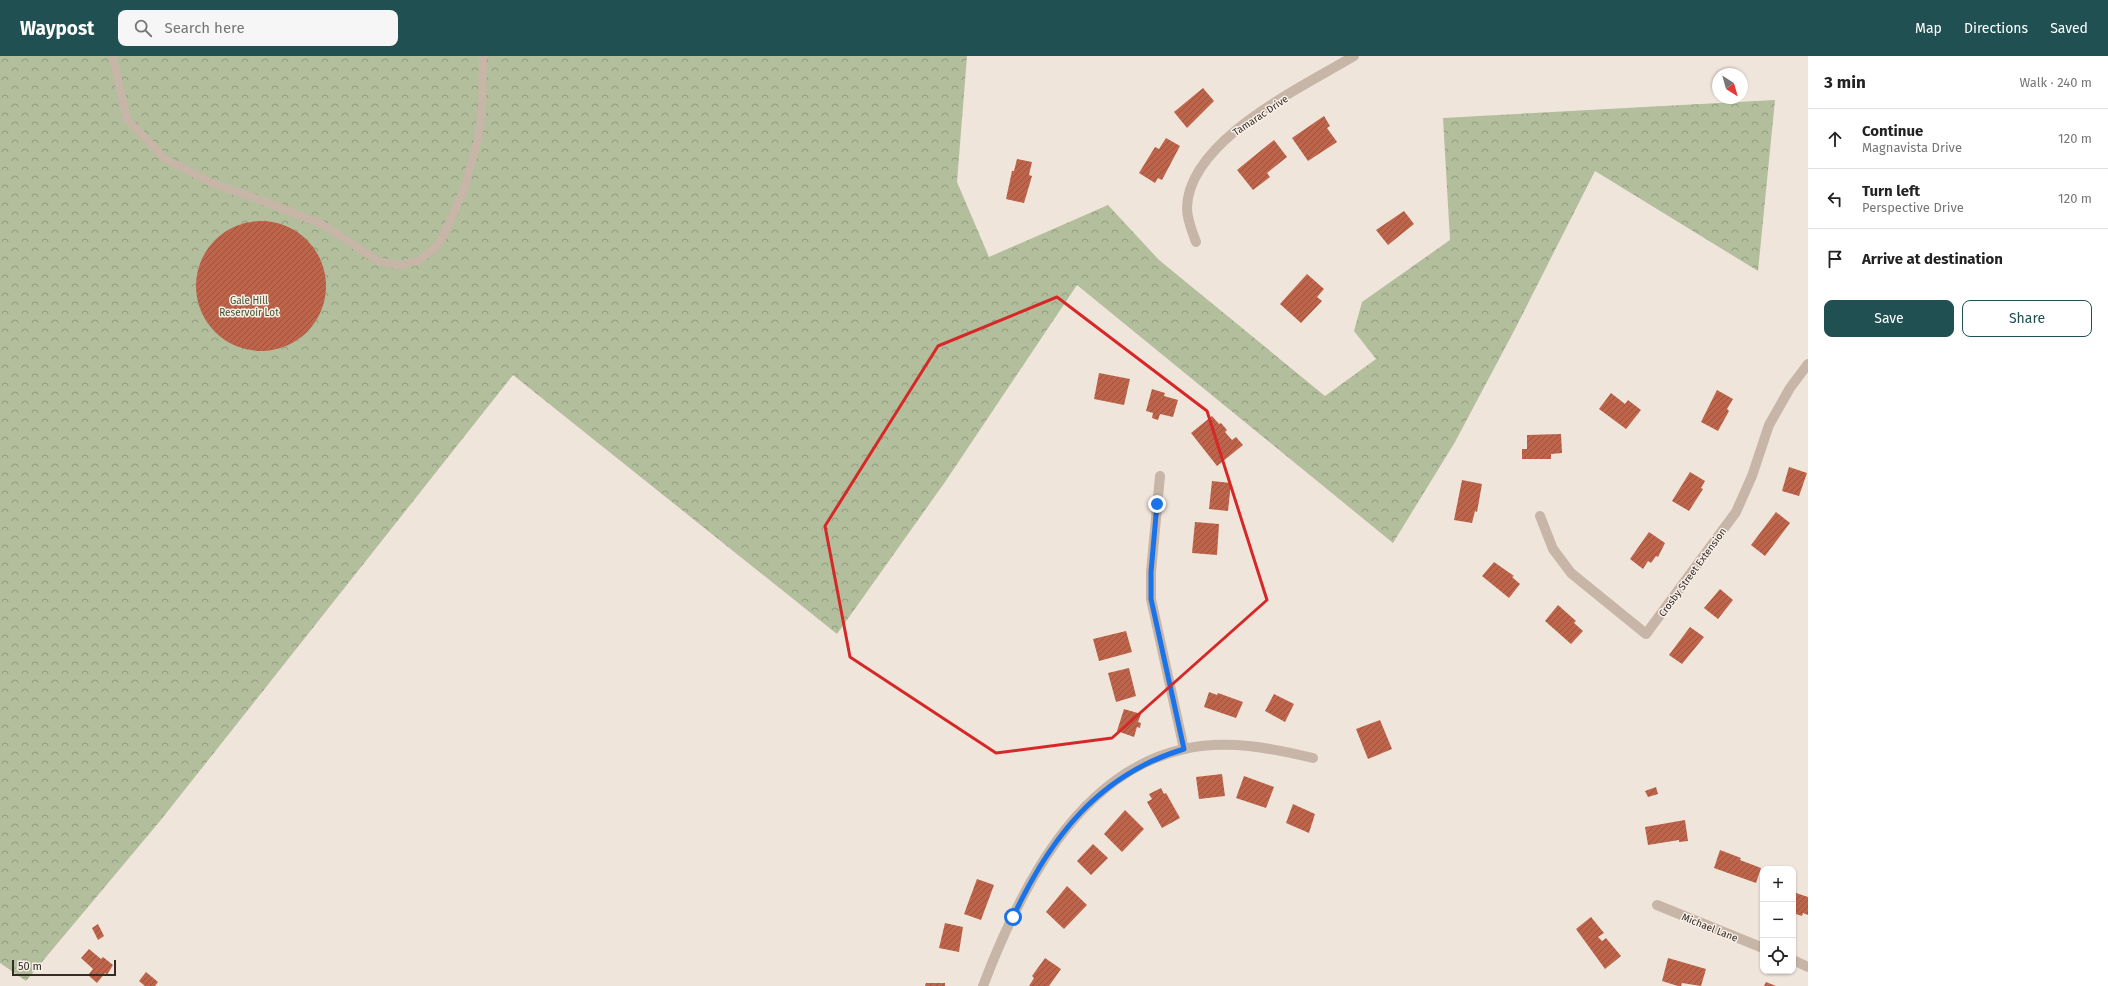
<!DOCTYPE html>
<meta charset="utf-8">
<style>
body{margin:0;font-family:"Fira Sans",sans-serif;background:#f6f6f6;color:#222}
.controls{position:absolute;right:12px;bottom:12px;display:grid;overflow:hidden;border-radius:8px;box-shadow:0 1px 3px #0004}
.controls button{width:36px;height:36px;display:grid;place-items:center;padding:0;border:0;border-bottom:1px solid #e0e0e0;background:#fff;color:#222;font:20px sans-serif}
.compass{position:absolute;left:1712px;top:12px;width:36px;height:36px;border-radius:50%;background:#fff;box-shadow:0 1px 3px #0004;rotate:143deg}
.scale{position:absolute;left:12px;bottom:10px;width:104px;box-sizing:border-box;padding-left:4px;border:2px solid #342b27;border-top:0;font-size:11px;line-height:14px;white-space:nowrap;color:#342b27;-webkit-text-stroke:3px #f8efe7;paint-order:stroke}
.stop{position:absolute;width:12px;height:12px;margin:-9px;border:3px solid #1a73e8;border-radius:50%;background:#fff}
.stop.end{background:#1a73e8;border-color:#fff;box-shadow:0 1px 4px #0008}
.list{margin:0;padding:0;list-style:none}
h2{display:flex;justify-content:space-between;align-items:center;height:52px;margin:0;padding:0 16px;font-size:17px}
h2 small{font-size:13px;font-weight:400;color:#767676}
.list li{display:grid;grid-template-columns:26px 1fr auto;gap:12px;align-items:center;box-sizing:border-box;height:60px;padding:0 16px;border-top:1px solid #e0e0e0}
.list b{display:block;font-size:15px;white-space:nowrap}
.list p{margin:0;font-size:13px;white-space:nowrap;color:#767676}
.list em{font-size:13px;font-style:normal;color:#767676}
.actions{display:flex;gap:8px;padding:12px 16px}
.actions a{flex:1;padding:9px 0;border:1px solid #205052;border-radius:8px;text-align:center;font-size:14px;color:#205052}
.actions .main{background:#205052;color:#fff}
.icon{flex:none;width:22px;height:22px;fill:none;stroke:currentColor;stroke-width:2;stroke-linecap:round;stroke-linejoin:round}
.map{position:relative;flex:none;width:1808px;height:930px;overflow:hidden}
header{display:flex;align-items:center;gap:24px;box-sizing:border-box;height:56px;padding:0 20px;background:#205052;color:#fff}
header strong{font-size:19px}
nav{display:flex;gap:22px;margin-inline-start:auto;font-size:14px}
.search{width:280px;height:36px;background:#f6f6f6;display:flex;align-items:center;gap:10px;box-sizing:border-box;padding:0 14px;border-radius:8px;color:#767676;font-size:15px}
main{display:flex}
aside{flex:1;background:#fff}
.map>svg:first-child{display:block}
.forest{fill:url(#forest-crowns)}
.building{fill:url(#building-hatch)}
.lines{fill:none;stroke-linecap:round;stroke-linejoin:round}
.service{stroke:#c7b5a7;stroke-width:8}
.minor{stroke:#c7b5a7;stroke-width:10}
.route{stroke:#1a73e8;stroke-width:5}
.marked{fill:none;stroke:#d62828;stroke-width:3;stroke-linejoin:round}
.labels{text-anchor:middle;stroke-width:3;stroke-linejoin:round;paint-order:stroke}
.street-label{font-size:10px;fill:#342b27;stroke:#f8efe7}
.park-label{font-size:10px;fill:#44502d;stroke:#f8efe7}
</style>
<header>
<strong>Waypost</strong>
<div class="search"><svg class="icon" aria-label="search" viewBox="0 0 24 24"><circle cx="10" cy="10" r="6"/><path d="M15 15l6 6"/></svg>Search here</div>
<nav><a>Map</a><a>Directions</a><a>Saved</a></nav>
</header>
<main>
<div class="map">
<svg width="1808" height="930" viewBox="0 0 1808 930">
<defs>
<pattern id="forest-crowns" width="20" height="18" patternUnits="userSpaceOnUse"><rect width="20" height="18" fill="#b3be9c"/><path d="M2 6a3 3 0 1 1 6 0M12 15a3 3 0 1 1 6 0" fill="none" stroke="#929b7f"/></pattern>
<pattern id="building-hatch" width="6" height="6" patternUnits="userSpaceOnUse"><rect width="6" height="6" fill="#bd644b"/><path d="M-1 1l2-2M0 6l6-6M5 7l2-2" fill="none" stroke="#9a533e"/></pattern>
</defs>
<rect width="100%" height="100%" fill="#f0e5db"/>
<polygon class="forest" points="0,0 967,0 957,126 989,201 1108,149 1159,204 1325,340 1376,303 1354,275 1362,246 1450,184 1443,62 1775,44 1758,215 1595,115 1515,273 1455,386 1393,487 1077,229 945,426 837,578 513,319 160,765 26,925 0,907"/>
<g class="building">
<polygon points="1203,32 1214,45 1187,72 1174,56"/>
<polygon points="1324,60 1330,70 1327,72 1337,86 1308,105 1292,82"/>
<polygon points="1166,82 1180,90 1162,124 1158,122 1155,127 1139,117 1155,91 1159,93"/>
<polygon points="1274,84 1287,101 1267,117 1270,121 1253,134 1237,114"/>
<polygon points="1017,103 1032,106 1029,119 1032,120 1024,147 1006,143 1012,115 1014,115"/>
<polygon points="1404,155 1414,168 1388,189 1376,174"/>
<circle cx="261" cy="230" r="65"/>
<polygon points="1307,218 1324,233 1317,241 1322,245 1301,267 1280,248"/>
<polygon points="1099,317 1130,323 1124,349 1094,343"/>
<polygon points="1152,333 1165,337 1164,340 1178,344 1173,361 1160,358 1158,364 1152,362 1153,357 1146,355"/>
<polygon points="1717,334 1733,343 1727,353 1729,355 1718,375 1701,366"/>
<polygon points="1611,337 1625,348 1628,344 1641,354 1626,373 1599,353"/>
<polygon points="1212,360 1219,368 1221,367 1227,374 1225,376 1232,384 1236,381 1243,389 1217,410 1191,377"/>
<polygon points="1561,378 1562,397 1551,398 1551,403 1522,403 1522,393 1527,393 1527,379"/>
<polygon points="1789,411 1807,417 1799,440 1782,435"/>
<polygon points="1690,416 1705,425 1701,432 1703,433 1689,455 1672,445"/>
<polygon points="1462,424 1482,428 1477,456 1475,455 1472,467 1454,464"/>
<polygon points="1212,425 1231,427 1228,455 1209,453"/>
<polygon points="1776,456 1790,467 1765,500 1751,489"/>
<polygon points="1195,466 1219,468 1217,499 1192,497"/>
<polygon points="1649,476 1665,487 1658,501 1656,500 1651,507 1648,505 1643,513 1630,503"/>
<polygon points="1494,506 1514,520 1512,521 1520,528 1509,542 1482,520"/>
<polygon points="1720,533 1733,544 1718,563 1704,552"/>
<polygon points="1558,549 1576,565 1574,567 1583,575 1571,588 1545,565"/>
<polygon points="1690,571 1704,581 1682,608 1669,599"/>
<polygon points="1126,575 1132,596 1099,605 1093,583"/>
<polygon points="1129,612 1136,640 1116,646 1108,617"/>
<polygon points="1209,636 1217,639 1218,637 1243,646 1236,662 1204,651"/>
<polygon points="1274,638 1294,648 1285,666 1265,655"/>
<polygon points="1124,653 1141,658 1138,666 1141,667 1140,672 1137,671 1134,681 1117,675"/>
<polygon points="1380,664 1392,693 1368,703 1356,673"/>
<polygon points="1222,718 1225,740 1199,743 1196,721"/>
<polygon points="1244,720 1274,731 1266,752 1236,742"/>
<polygon points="1656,731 1658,738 1648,741 1645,735"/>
<polygon points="1161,732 1164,738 1166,737 1180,762 1162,772 1147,746 1152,743 1149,738"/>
<polygon points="1293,748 1315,758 1309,777 1286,767"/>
<polygon points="1125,754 1144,773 1122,796 1104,778"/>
<polygon points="1685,764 1688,785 1679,786 1679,784 1648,789 1645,771"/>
<polygon points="1093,788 1108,802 1091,819 1077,805"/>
<polygon points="1720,794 1741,802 1740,804 1761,812 1756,827 1714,812"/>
<polygon points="977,823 994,829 981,864 964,858"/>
<polygon points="1067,830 1087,849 1064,873 1046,856"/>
<polygon points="1793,836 1808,841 1808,859 1803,857 1802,860 1793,857"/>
<polygon points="1591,861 1604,877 1598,881 1602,885 1606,882 1621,900 1605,913 1576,873"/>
<polygon points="945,867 963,871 959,896 939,892"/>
<polygon points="98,868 104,880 98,884 92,872"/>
<polygon points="89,893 101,903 103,901 113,909 107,919 105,917 97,927 88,919 93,913 81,902"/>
<polygon points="1045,902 1061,913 1049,930 1029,930 1034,922 1032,920"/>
<polygon points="1668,902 1706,913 1701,930 1682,927 1681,930 1678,930 1662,925"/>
<polygon points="146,916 158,926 155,930 145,930 139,925"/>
<polygon points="1766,926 1776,930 1764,930"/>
<polygon points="926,927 945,927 945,930 925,930"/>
</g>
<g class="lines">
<polyline class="service" points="114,0 114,6 127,63 165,103 214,128 263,145 321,168 333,175 378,205 398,209 418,205 435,192 443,181 464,134 478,83 482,55 483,0"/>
<g class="minor">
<path d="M1196 186C1192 175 1187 164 1187 152 1188 84 1304 30 1354 0"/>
<polyline points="1160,420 1151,516 1151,543 1184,693"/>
<polyline points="1540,460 1553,493 1571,517 1646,578 1736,456 1752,420 1769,369 1790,332 1808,308"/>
<polyline points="1657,849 1763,892"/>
<polyline points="1793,904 1808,911"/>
<path d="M983 930C1019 836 1076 717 1184 693 1227 683 1271 692 1313 702"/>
</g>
</g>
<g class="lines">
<path class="route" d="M1013 861C1050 782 1098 719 1184 693L1151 543V516L1157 448"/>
</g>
<path class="marked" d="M1057 241 1207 355 1267 544 1112 682 996 697 850 601 825 470 938 290Z"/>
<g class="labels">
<g class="street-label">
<text transform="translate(1260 59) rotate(-34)" y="4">Tamarac Drive</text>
<text transform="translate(1692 516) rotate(-54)" y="4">Crosby Street Extension</text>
<text transform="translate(1710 871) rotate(22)" y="4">Michael Lane</text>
</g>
<g class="park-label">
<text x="249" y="248">Gale Hill<tspan x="249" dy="12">Reservoir Lot</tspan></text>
</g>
</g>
</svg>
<div class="controls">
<button>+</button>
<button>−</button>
<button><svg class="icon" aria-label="locate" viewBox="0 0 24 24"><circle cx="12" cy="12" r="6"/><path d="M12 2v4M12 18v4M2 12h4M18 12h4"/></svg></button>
</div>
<svg class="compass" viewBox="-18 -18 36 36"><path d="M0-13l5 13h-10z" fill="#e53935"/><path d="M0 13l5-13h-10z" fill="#767676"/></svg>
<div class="scale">50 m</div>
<div class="stop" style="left:1013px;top:861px"></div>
<div class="stop end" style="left:1157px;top:448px"></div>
</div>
<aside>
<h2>3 min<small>Walk · 240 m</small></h2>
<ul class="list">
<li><svg class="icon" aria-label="ahead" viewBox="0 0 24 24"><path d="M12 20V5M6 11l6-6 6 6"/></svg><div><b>Continue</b><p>Magnavista Drive</p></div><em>120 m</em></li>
<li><svg class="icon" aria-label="left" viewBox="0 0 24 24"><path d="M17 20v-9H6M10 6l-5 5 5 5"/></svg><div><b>Turn left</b><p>Perspective Drive</p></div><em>120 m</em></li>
<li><svg class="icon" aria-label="arrive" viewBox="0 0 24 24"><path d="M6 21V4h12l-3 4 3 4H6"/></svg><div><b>Arrive at destination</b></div></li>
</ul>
<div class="actions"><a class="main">Save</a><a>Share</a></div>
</aside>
</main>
